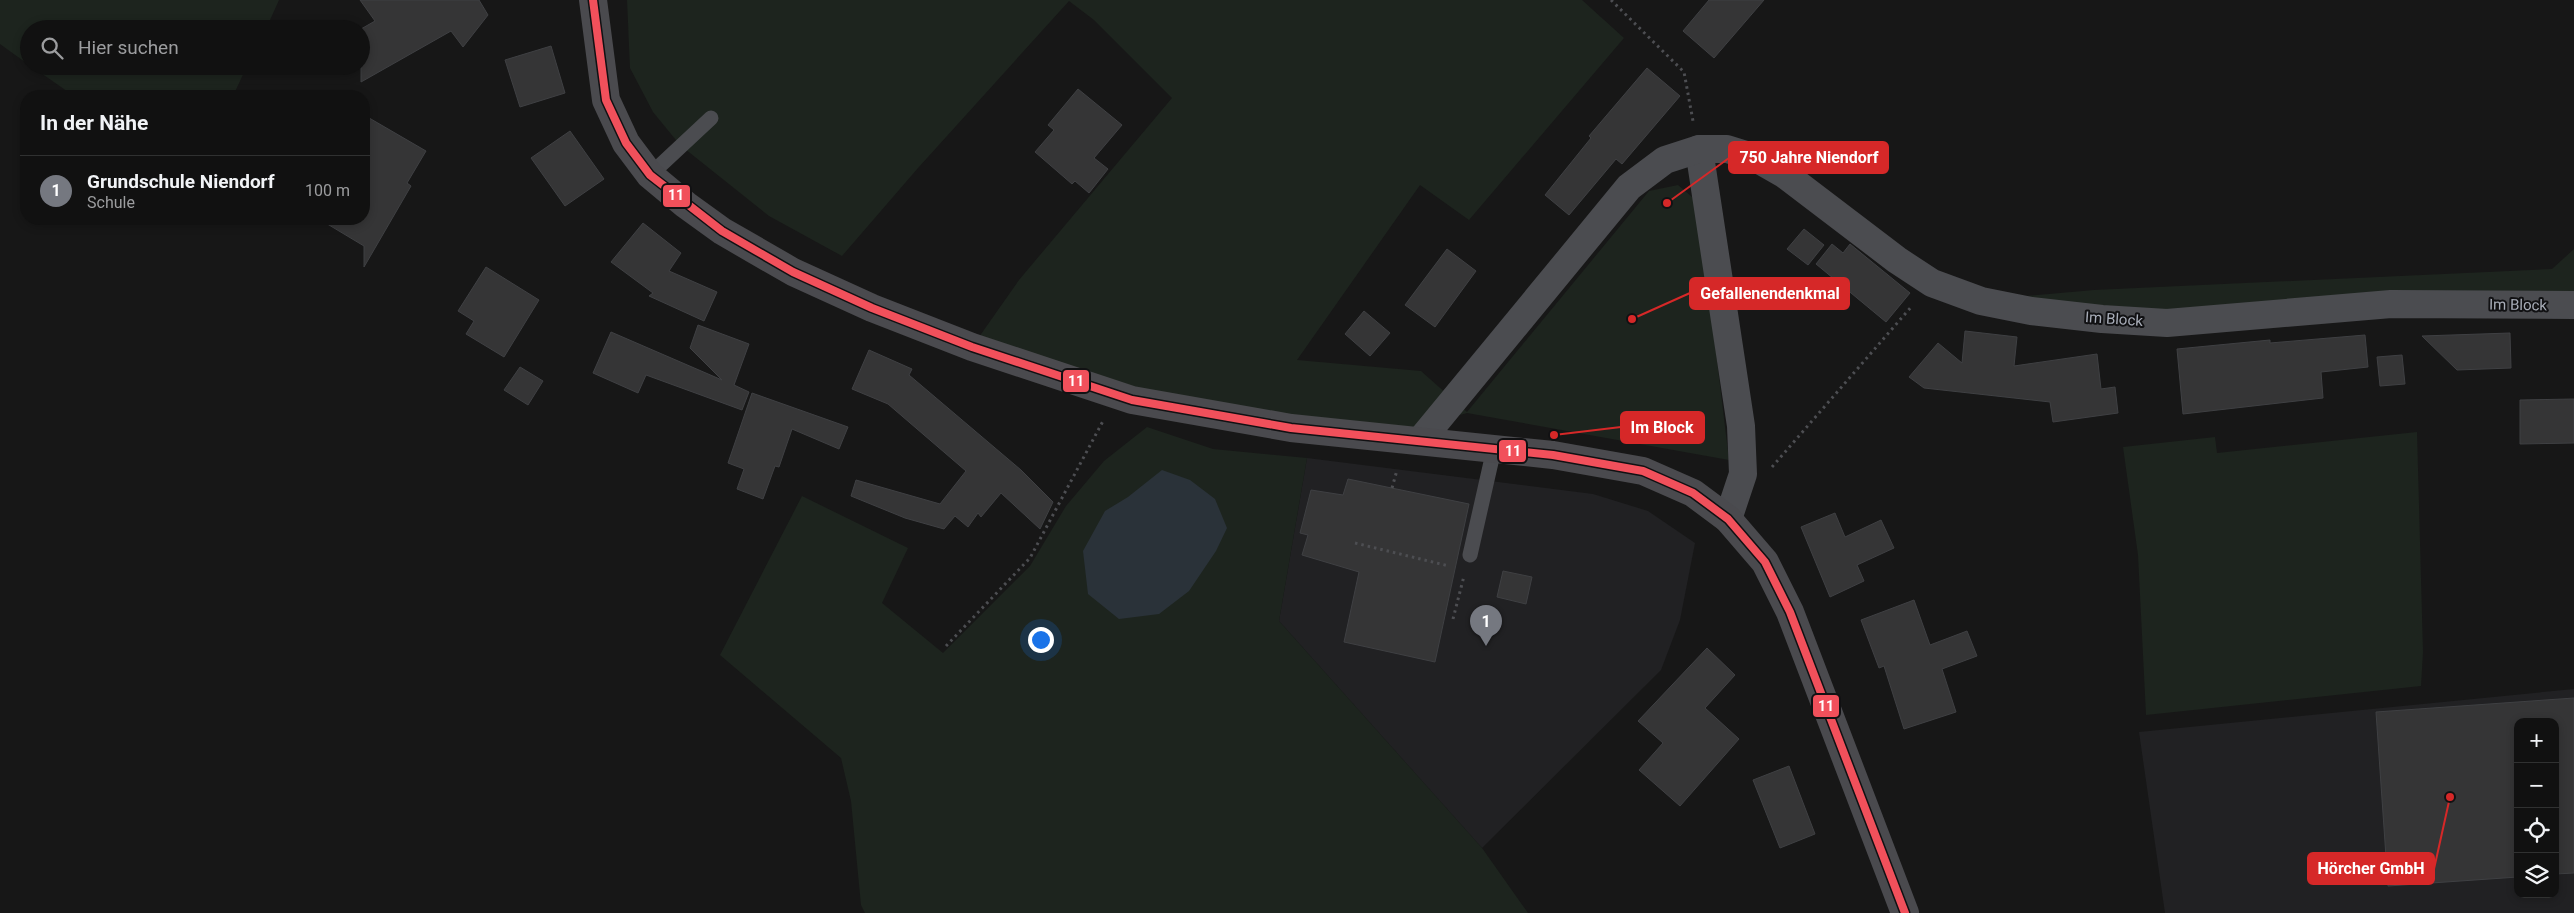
<!DOCTYPE html>
<html lang="de">
<meta charset="utf-8">
<style>
body{margin:0;font-family:Roboto,sans-serif;background:#1e1f1f;color:#f1f3f6}
.controls{position:absolute;right:15px;bottom:15px;display:grid;overflow:hidden;border-radius:10px;box-shadow:0 2px 8px #0003}
.controls button{width:45px;height:45px;display:grid;place-items:center;padding:0;border:0;border-bottom:1px solid #303131;background:#111;color:#f1f3f6;font:25px sans-serif}
.you{position:absolute;left:1040px;top:639px;width:18px;height:18px;margin:-12px;border:4px solid #fff;border-radius:50%;background:#1a73e8;box-shadow:0 0 0 8px #1a73e833}
.badge{display:grid;place-items:center;width:32px;height:32px;border-radius:50%;background:#757880;color:#fff;font-size:16px;font-weight:700}
.pin{position:absolute;translate:-50% -41px;filter:drop-shadow(0 1px 2px #0008)}
.pin::after{content:'';position:absolute;top:26px;width:18px;height:15px;background:inherit;clip-path:polygon(0 0,100% 0,50% 100%)}
.list{margin:0;padding:0;list-style:none}
h2{display:flex;justify-content:space-between;align-items:center;height:65px;margin:0;padding:0 20px;font-size:21px}
h2 small{font-size:16px;font-weight:400;color:#9c9d9f}
.list li{display:grid;grid-template-columns:32px 1fr auto;gap:15px;align-items:center;box-sizing:border-box;height:70px;padding:0 20px;border-top:1px solid #303131}
.list b{display:block;font-size:19px;white-space:nowrap}
.list p{margin:0;font-size:16px;white-space:nowrap;color:#9c9d9f}
.list em{font-size:16px;font-style:normal;color:#9c9d9f}
.icon{flex:none;width:28px;height:28px;fill:none;stroke:currentColor;stroke-width:2;stroke-linecap:round;stroke-linejoin:round}
.map{position:relative;flex:none;width:2574px;height:913px;overflow:hidden}
.search{position:absolute;background:#111;box-shadow:0 2px 8px #0003;left:20px;top:20px;width:350px;height:55px;display:flex;align-items:center;gap:12px;box-sizing:border-box;padding:0 18px;border-radius:28px;color:#9c9d9f;font-size:19px}
.panel{position:absolute;background:#111;box-shadow:0 2px 8px #0003;left:20px;top:90px;width:350px;height:135px;border-radius:20px}
.map>svg:first-child{display:block}
.built{fill:#212123;fill-rule:evenodd}
.green{fill:#1d241e}
.water{fill:#2a3239}
.building{fill:#353536;stroke:#3f4043}
.lines{fill:none;stroke-linecap:round;stroke-linejoin:round}
.path{stroke:#4d4e52;stroke-width:3;stroke-dasharray:2.5 4;stroke-linecap:butt}
.lane{stroke:#4b4c50;stroke-width:15}
.street{stroke:#4b4c50;stroke-width:28}
.secondary{stroke:#4a4a4e;stroke-width:28}
.bus-1-casing{stroke:#111113;stroke-width:11}
.bus-1{stroke:#f1505b;stroke-width:8}
.labels{text-anchor:middle;stroke-width:4;stroke-linejoin:round;paint-order:stroke}
.street-label{font-size:15px;fill:#a8adb8;stroke:#111113}
.leader{fill:none;stroke:#d62828;stroke-width:2}
.callout-dot{fill:#d62828;stroke:#111113;stroke-width:2}
.callout{fill:#d62828;stroke:#d62828;stroke-width:2}
.callout-label{font-size:16px;text-anchor:middle;font-weight:bold;fill:#fff}
.line-badge{stroke:#111113;stroke-width:2}
.badge-label{font-size:14px;text-anchor:middle;font-weight:bold;fill:#fff}
</style>
<div class="map">
<svg width="2574" height="913" viewBox="0 0 2574 913">
<rect width="100%" height="100%" fill="#171717"/>
<g class="built">
<polygon points="1307,458 1593,494 1648,511 1695,543 1680,620 1661,670 1482,848 1279,621"/>
<path d="M2574 689V913H2165L2139 732ZM2518 722H2555V894H2518Z"/>
</g>
<g class="green">
<polygon points="0,0 279,0 266,29 29,29 29,65 0,44"/>
<polygon points="627,0 1582,0 1624,38 1469,220 1420,185 1297,360 1421,371 1467,412 1649,191 1678,185 1698,202 1729,460 1467,413 1406,430 1212,416 972,347 1019,280 1172,98 1094,20 1069,1 918,168 842,256 769,216 680,145 653,112 630,68"/>
<polygon points="31,66 247,66 233,96 74,96"/>
<polygon points="2574,249 2574,293 2165,312 2014,297 2094,290 2552,269"/>
<polygon points="1147,427 1213,449 1307,458 1279,621 1482,848 1528,913 865,913 861,905 851,801 841,758 720,655 802,496 908,548 882,603 943,653 1030,566 1066,506 1104,461"/>
<polygon points="2417,432 2423,652 2421,686 2146,715 2138,555 2123,447 2215,437 2217,453"/>
</g>
<polygon class="water" points="1162,470 1190,480 1215,499 1227,528 1216,551 1189,591 1159,614 1119,619 1088,594 1083,551 1105,511 1128,497"/>
<g class="building">
<polygon points="360,0 479,0 488,15 463,47 451,31 361,82 361,29 375,21"/>
<polygon points="1709,0 1764,0 1714,58 1683,31"/>
<polygon points="551,46 565,93 520,107 505,60"/>
<polygon points="1647,68 1680,96 1622,164 1616,159 1569,215 1545,195 1591,138 1589,136"/>
<polygon points="1078,89 1122,125 1094,158 1108,169 1089,193 1075,181 1072,184 1035,152 1054,130 1048,125"/>
<polygon points="364,115 426,151 407,183 411,186 364,267 364,246 319,219 364,219"/>
<polygon points="570,131 604,179 565,206 531,158"/>
<polygon points="643,223 681,253 669,271 717,292 704,321 649,296 653,293 611,262"/>
<polygon points="1804,229 1824,245 1808,265 1787,249"/>
<polygon points="1832,244 1843,253 1850,244 1910,293 1886,322 1816,264"/>
<polygon points="1447,249 1476,271 1435,327 1405,305"/>
<polygon points="486,267 539,300 504,357 466,334 474,321 458,311"/>
<polygon points="1364,311 1390,333 1370,356 1345,334"/>
<polygon points="698,325 749,344 734,385 749,392 742,410 646,375 638,393 593,373 611,332 722,380 690,348"/>
<polygon points="1965,331 2017,337 2014,366 2097,354 2101,389 2115,387 2118,413 2053,422 2050,402 1924,388 1909,377 1938,343 1962,363"/>
<polygon points="2510,333 2511,368 2457,370 2422,336"/>
<polygon points="2365,335 2368,367 2321,372 2323,398 2183,414 2177,349 2270,340 2270,343"/>
<polygon points="869,350 912,369 909,375 1021,470 1053,502 1040,529 1001,493 981,517 978,513 968,527 955,516 944,529 905,518 851,496 856,480 940,504 966,471 888,404 852,389"/>
<polygon points="2402,355 2405,384 2380,386 2377,357"/>
<polygon points="520,367 543,381 528,405 504,390"/>
<polygon points="752,393 848,427 839,449 792,429 779,467 775,466 763,499 737,489 744,469 728,463"/>
<polygon points="2574,399 2574,443 2520,444 2520,400"/>
<polygon points="1348,479 1469,504 1435,662 1344,642 1359,572 1302,555 1308,535 1300,533 1311,490 1343,495"/>
<polygon points="1835,513 1845,537 1881,520 1894,548 1857,565 1864,581 1830,597 1801,527"/>
<polygon points="1503,571 1532,577 1526,604 1497,597"/>
<polygon points="1914,600 1930,645 1967,631 1977,656 1942,669 1956,712 1904,729 1884,666 1879,668 1861,620"/>
<polygon points="1707,648 1735,675 1705,708 1739,739 1680,806 1639,770 1663,743 1638,721"/>
<polygon points="2574,698 2574,873 2555,874 2555,722 2518,722 2518,877 2388,886 2376,712"/>
<polygon points="1789,766 1815,834 1780,848 1753,780"/>
</g>
<g class="lines">
<g class="path">
<polyline points="1611,0 1684,72 1693,121"/>
<polyline points="1772,467 1912,306"/>
<polyline points="1392,488 1397,470"/>
<polyline points="1355,543 1449,566"/>
<polyline points="1453,619 1464,576"/>
<polyline points="946,646 1030,558 1103,421"/>
</g>
<g class="lane">
<polyline points="650,175 711,118"/>
<polyline points="1470,555 1494,449"/>
</g>
<g class="street">
<polyline points="1699,149 1741,426 1743,474 1728,519"/>
<polyline points="1420,441 1629,187 1665,160 1699,149 1727,149 1756,158 1784,174 1897,260 1932,283 1981,301 2031,311 2102,319 2167,323 2391,304 2574,305"/>
</g>
<polyline class="secondary" points="593,0 606,100 626,143 650,175 686,205 722,231 793,272 872,308 972,347 1132,400 1291,428 1553,455 1643,471 1693,493 1728,519 1765,562 1790,612 1905,913"/>
<g class="bus-1-casing">
<polyline id="bus-1" points="593,0 606,100 626,143 650,175 722,231 793,272 872,308 972,347 1132,400 1291,428 1553,455 1643,471 1693,493 1728,519 1765,562 1790,612 1905,913"/>
</g>
<use href="#bus-1" class="bus-1"/>
</g>
<g class="labels">
<g class="street-label">
<text transform="translate(2518 305) rotate(1)" y="5">Im Block</text>
<text transform="translate(2114 319) rotate(4)" y="5">Im Block</text>
</g>
</g>
<path class="leader" d="M1667 203L1729 158M1632 319L1690 293M1554 435L1621 427M2450 797L2434 869"/>
<g class="callout-dot">
<circle cx="1667" cy="203" r="5"/>
<circle cx="1632" cy="319" r="5"/>
<circle cx="1554" cy="435" r="5"/>
<circle cx="2450" cy="797" r="5"/>
</g>
<g class="callout">
<rect x="1729" y="142" width="159" height="31" rx="5"/>
<rect x="1690" y="278" width="159" height="31" rx="5"/>
<rect x="1621" y="412" width="83" height="31" rx="5"/>
<rect x="2308" y="853" width="126" height="31" rx="5"/>
</g>
<g class="callout-label">
<text x="1809" y="163">750 Jahre Niendorf</text>
<text x="1770" y="299">Gefallenendenkmal</text>
<text x="1662" y="433">Im Block</text>
<text x="2371" y="874">Hörcher GmbH</text>
</g>
<g class="line-badge">
<rect x="662" y="184" width="29" height="24" rx="5" fill="#f1505b"/>
<rect x="1062" y="369" width="28" height="24" rx="5" fill="#f1505b"/>
<rect x="1498" y="439" width="29" height="24" rx="5" fill="#f1505b"/>
<rect x="1812" y="694" width="28" height="24" rx="5" fill="#f1505b"/>
</g>
<g class="badge-label">
<text x="676" y="200">11</text>
<text x="1076" y="386">11</text>
<text x="1513" y="456">11</text>
<text x="1826" y="711">11</text>
</g>
</svg>
<div class="controls">
<button>+</button>
<button>−</button>
<button><svg class="icon" aria-label="locate" viewBox="0 0 24 24"><circle cx="12" cy="12" r="6"/><path d="M12 2v4M12 18v4M2 12h4M18 12h4"/></svg></button>
<button><svg class="icon" aria-label="layers" viewBox="0 0 24 24"><path d="M12 4l9 5-9 5-9-5zM3 14l9 5 9-5"/></svg></button>
</div>
<div class="you"></div>
<div class="pin badge" style="left:1486px;top:646px">1</div>
<div class="search"><svg class="icon" aria-label="search" viewBox="0 0 24 24"><circle cx="10" cy="10" r="6"/><path d="M15 15l6 6"/></svg>Hier suchen</div>
<section class="panel">
<h2>In der Nähe<small></small></h2>
<ul class="list">
<li><span class="badge">1</span><div><b>Grundschule Niendorf</b><p>Schule</p></div><em>100 m</em></li>
</ul>
</section>
</div>
